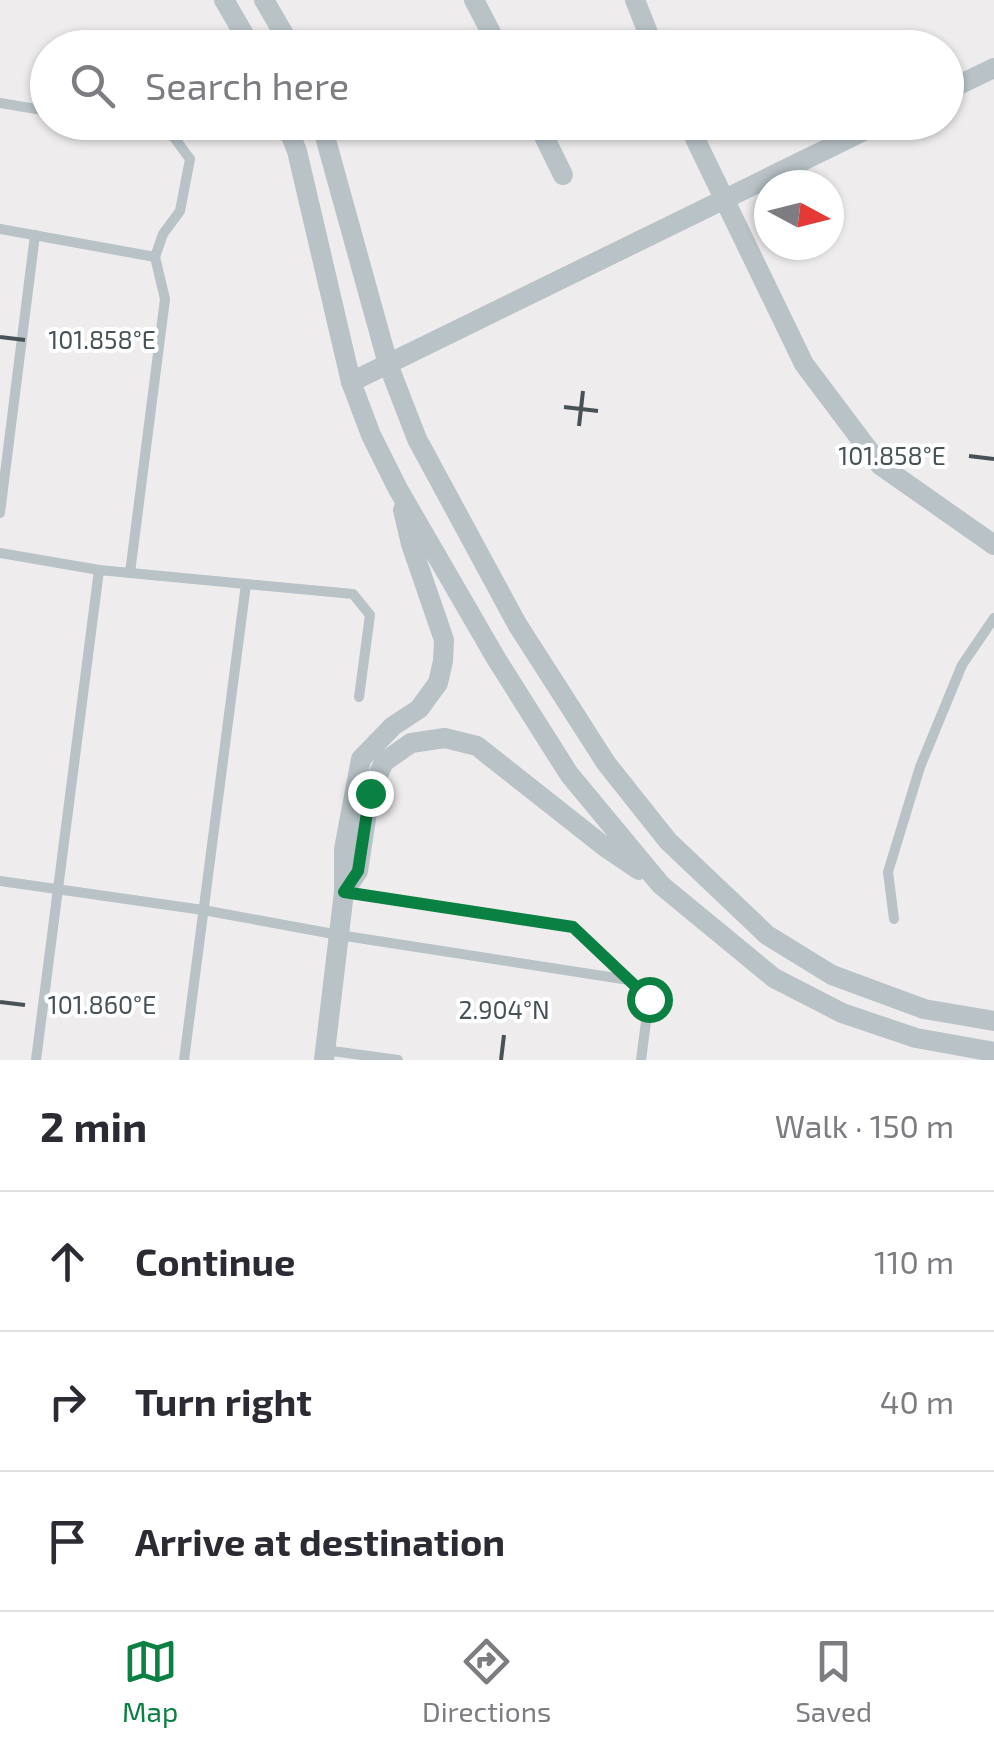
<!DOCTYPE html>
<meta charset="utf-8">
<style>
body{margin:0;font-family:"Exo 2",sans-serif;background:#f7f7f7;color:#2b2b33}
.compass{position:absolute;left:754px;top:170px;width:90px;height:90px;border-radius:50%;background:#fff;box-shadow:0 2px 8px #0004;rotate:97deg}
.stop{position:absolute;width:30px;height:30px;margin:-22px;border:8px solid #0b8043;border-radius:50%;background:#fff}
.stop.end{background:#0b8043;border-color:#fff;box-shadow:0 2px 10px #0008}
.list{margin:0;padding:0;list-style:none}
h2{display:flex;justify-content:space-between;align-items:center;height:130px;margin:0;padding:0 40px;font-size:42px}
h2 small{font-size:32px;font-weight:400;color:#7c7c81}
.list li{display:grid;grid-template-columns:65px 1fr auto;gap:30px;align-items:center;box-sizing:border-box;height:140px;padding:0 40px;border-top:2px solid #e1e1e2}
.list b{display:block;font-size:38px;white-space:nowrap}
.list em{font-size:32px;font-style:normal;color:#7c7c81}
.icon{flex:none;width:55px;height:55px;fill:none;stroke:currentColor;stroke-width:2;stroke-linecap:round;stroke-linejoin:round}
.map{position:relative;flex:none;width:994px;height:1060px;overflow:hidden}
.search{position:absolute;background:#fff;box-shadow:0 2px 8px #0004;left:30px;right:30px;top:30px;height:110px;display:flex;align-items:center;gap:25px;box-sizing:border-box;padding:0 35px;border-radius:55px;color:#7c7c81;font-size:38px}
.sheet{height:550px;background:#fff}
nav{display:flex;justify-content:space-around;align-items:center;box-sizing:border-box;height:140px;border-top:2px solid #e1e1e2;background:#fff;font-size:28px;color:#7c7c81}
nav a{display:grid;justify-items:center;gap:5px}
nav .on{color:#0b8043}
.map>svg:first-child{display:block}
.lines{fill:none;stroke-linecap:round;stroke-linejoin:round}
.lane{stroke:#b8c2c7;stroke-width:10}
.street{stroke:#b8c2c7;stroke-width:20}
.route{stroke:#0b8043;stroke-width:12}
.ticks{fill:none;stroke:#465257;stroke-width:4}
.ticks-label{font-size:25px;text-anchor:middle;fill:#465257;stroke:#fff;stroke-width:8;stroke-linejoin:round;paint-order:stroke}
</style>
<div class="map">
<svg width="994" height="1060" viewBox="0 0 994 1060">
<rect width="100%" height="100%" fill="#eeecec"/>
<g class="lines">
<g class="lane">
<polyline points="83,38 126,48"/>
<polyline points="217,48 246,38"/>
<polyline points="0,103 48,111"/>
<polyline points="115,122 170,132 190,159 180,211 163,234 155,257"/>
<polyline points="0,229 155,257 165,299 130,573"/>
<polyline points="0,513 35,235"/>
<polyline points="0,553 99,570 246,584 184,1060"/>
<polyline points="246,584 353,594 370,615 359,697"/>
<polyline points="0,881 203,910 339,935 629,980"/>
<polyline points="345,892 573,927 649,999 641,1060"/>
<polyline points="894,919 888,872 920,767 962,665 994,618"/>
<polyline points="325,1050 398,1060"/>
<polyline points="36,1060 99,570"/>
</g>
<g class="street">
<polyline points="224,0 252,48"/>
<polyline points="264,0 292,48"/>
<polyline points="474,0 499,48"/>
<polyline points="635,0 654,48"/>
<polyline points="946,91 994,68"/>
<polyline points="285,122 297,151 351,382 371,435 398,489 497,660 569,774 661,885 774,978 842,1013 916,1038 994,1052"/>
<polyline points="321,122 388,364 417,439 517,624 606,763 668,841 767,935 832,975 924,1009 994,1021"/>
<polyline points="537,122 563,175"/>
<polyline points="687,122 804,364 880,465 994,545"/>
<polyline points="351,382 882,122"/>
<polyline points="344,892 358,871 370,793 384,762 411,743 445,738 477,746 605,847 639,870"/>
<polyline points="324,1060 344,892 344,849 361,759 393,726 419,709 438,683 443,661 444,640 411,544 403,510"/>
</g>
</g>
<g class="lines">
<polyline class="route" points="370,793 358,871 344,892 573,927 649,999"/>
</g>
<path class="ticks" d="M0 337 25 340M564 407 598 411M579 426 583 391M969 456 994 459M0 1002 25 1005M501 1060 504 1035"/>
<g class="ticks-label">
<text x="102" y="349">101.858°E</text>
<text x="892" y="465">101.858°E</text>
<text x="102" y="1014">101.860°E</text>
<text x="504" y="1019">2.904°N</text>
</g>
</svg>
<svg class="compass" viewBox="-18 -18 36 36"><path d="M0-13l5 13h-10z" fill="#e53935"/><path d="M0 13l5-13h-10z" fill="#7c7c81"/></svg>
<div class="stop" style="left:649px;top:999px"></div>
<div class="stop end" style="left:370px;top:793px"></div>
<div class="search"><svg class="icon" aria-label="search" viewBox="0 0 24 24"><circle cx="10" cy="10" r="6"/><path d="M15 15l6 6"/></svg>Search here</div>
</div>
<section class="sheet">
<h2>2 min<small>Walk · 150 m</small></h2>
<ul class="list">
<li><svg class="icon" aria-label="ahead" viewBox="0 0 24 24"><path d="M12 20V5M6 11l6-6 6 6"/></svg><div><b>Continue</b></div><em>110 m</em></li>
<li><svg class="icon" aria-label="right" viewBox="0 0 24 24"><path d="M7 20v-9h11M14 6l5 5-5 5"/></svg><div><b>Turn right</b></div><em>40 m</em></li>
<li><svg class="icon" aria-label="arrive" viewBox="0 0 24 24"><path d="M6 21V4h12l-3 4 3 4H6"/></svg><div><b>Arrive at destination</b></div></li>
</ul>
</section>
<nav>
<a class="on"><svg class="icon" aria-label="map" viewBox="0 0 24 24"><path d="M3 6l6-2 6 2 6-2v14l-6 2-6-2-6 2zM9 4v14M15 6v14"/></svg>Map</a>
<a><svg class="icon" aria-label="directions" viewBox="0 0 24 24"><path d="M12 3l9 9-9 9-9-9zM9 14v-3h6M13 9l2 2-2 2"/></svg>Directions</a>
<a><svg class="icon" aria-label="saved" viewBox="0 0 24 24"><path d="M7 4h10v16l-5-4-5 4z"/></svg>Saved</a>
</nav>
